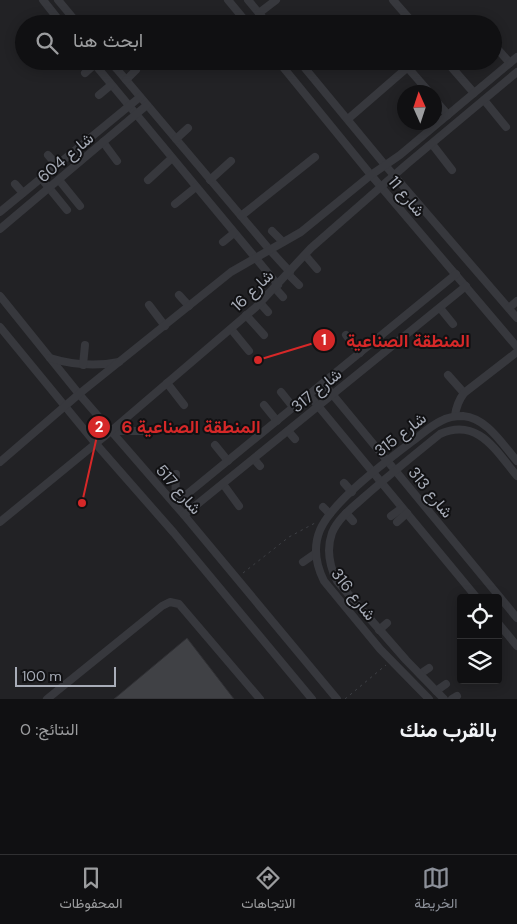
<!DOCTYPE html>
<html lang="ar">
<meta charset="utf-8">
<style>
body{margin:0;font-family:"DM Sans",Vazirmatn,sans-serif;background:#19191b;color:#f1f3f6;direction:rtl}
.controls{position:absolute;right:15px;bottom:15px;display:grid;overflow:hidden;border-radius:5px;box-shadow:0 2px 12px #0003}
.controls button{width:45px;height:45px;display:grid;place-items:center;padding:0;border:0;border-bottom:1px solid #303032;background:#101012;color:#f1f3f6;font:25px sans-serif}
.compass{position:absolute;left:397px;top:85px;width:45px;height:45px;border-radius:50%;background:#101012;box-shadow:0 2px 12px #0003;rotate:357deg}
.scale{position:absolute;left:15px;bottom:12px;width:101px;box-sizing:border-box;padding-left:5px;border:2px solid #a8adb8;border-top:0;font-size:14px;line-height:18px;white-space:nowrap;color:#a8adb8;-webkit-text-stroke:4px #111113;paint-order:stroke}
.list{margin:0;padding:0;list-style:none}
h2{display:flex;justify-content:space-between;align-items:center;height:65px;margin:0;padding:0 20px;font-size:21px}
h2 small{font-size:16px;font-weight:400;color:#9c9d9f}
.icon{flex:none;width:28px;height:28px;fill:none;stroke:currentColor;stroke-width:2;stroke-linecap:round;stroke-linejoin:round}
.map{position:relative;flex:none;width:517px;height:699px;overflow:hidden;direction:ltr}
.search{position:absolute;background:#101012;box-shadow:0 2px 12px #0003;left:15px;right:15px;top:15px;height:55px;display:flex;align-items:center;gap:12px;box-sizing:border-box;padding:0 18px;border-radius:28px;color:#9c9d9f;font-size:19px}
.sheet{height:155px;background:#101012}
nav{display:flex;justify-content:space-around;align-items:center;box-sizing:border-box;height:70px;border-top:1px solid #303032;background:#101012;font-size:14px;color:#9c9d9f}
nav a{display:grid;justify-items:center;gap:2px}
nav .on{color:#8c9099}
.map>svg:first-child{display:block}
.built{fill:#222225;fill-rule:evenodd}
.building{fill:#404145;stroke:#303034}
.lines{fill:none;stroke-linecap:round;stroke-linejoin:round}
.path{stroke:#3d3f44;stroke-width:1;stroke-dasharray:2.5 4;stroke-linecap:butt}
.minor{stroke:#37383d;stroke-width:8}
.labels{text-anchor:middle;stroke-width:4;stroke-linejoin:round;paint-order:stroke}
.street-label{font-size:16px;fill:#a8adb8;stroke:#111113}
.leader{fill:none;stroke:#d62828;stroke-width:2}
.callout-dot{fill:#d62828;stroke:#111113;stroke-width:2}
.mark-label{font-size:15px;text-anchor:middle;font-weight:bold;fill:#fff}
.callout-label{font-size:18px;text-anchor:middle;font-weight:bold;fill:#d62828;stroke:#111113;stroke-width:4;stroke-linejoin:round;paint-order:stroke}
</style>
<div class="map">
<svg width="517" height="699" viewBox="0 0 517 699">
<rect width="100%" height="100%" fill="#161618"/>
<path class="built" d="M0 0H517V699H0ZM24 24H493V61H24ZM404 92H434V122H404ZM461 598H498V680H461Z"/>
<polygon class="building" points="187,638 234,699 114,699"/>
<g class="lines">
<g class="path">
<polyline points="243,573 289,537 315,523"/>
<polyline points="345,699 386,665"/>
</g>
<g class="minor">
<polyline points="43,0 62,24"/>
<polyline points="58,0 78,24"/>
<polyline points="228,0 248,24"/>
<polyline points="248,0 268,24"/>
<polyline points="393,0 414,24"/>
<polyline points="259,13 276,0"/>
<polyline points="101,24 103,22"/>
<polyline points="493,44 510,63"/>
<polyline points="92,61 278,285"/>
<polyline points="110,61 269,249 290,272"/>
<polyline points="278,61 371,175 517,347"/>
<polyline points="299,61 385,165 517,318"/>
<polyline points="402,61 429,92"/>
<polyline points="446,61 474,93"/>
<polyline points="74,63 76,61"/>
<polyline points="116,68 124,61"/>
<polyline points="85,73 95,64"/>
<polyline points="126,80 136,70"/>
<polyline points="99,95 111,85"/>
<polyline points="434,99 448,115"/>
<polyline points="484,100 506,127"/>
<polyline points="348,119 408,67"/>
<polyline points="176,139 188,128"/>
<polyline points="103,142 117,161"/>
<polyline points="432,144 452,170"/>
<polyline points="48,155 57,165"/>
<polyline points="41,178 67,210"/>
<polyline points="59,180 80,206"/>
<polyline points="148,180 172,158"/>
<polyline points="210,180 231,161"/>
<polyline points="15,184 23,193"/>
<polyline points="175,204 196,187"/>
<polyline points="0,212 140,97"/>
<polyline points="241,216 315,157"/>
<polyline points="0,229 147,105"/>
<polyline points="272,231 283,242"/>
<polyline points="223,242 234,233"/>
<polyline points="305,255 317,269"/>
<polyline points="288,274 299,285"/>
<polyline points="275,288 283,297"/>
<polyline points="179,295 189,306"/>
<polyline points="0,296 79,394 184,515 337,699"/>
<polyline points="260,303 268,312"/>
<polyline points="149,305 165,326"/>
<polyline points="440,308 453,324"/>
<polyline points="509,308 517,301"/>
<polyline points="246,315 264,335"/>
<polyline points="0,327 96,444 174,533 312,699"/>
<polyline points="231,329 249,351"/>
<polyline points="346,335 360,353"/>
<path d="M50 358C73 365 94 367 119 362"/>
<polyline points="83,365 85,345"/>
<polyline points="448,375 464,393"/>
<polyline points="167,383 184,405"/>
<polyline points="323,383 517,618"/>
<polyline points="281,392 293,407"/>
<polyline points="309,395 477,598"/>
<polyline points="264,405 277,421"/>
<path d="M455 416C456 407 458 401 464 393L517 352"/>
<polyline points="111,431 143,431"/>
<polyline points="288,431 295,439"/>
<polyline points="215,445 228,461"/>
<polyline points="254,459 260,466"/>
<polyline points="0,462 79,394 231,272 301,232 371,175 400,155 517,57"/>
<polyline points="344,483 352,492"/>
<polyline points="223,484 239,506"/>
<polyline points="175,504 456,274"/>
<polyline points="175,504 176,474"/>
<polyline points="323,507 330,514"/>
<polyline points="346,513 353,521"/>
<polyline points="184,515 466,286"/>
<polyline points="391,516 402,508"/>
<polyline points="0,522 111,431 256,307 311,248 407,164 517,72"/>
<polyline points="397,522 407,513"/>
<polyline points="303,562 316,553"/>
<polyline points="498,623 517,646"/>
<polyline points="379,630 387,623"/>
<polyline points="420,674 429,668"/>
<polyline points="436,691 446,684"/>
<polyline points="47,699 162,606 170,602 179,604 260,699"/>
<path d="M429 699 380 649 324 581C316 565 313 547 320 530 332 502 385 462 410 443 420 436 430 426 441 421 448 417 455 416 463 416 487 418 502 444 517 461"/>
<path d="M444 699 406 660 337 581C329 565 326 550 332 533 338 518 352 508 363 498 388 476 414 455 440 434 478 417 496 451 517 476"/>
<polyline points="452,699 457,696"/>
</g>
</g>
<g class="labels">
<g class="street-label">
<text transform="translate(65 157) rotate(-40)" y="6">شارع 604</text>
<text transform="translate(407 196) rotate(50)" y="6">شارع 11</text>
<text transform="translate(252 290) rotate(-44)" y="6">شارع 16</text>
<text transform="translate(316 390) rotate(-39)" y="6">شارع 317</text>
<text transform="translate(400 434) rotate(-38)" y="6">شارع 315</text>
<text transform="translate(179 489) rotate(49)" y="6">شارع 517</text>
<text transform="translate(431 492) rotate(51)" y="6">شارع 313</text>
<text transform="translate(354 594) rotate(52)" y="6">شارع 316</text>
</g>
</g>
<path class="leader" d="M258 360L324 340M82 503L99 427"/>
<g class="callout-dot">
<circle cx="258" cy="360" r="5"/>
<circle cx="82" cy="503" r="5"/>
<circle cx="324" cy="340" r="12"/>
<circle cx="99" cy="427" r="12"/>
</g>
<g class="mark-label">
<text x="324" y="345">1</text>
<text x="99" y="432">2</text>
</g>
<g class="callout-label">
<text x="408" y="347">المنطقة الصناعية</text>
<text x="191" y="433">المنطقة الصناعية 6</text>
</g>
</svg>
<div class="controls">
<button><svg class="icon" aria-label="locate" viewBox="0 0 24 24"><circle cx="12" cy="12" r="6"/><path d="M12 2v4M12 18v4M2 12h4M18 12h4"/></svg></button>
<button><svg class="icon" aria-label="layers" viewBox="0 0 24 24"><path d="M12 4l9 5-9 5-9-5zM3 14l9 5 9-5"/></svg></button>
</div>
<svg class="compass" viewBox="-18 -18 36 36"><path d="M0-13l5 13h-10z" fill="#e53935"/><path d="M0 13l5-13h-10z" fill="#9c9d9f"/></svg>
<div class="scale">100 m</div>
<div class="search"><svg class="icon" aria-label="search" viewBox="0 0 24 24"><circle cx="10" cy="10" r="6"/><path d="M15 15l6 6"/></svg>ابحث هنا</div>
</div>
<section class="sheet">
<h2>بالقرب منك<small>النتائج: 0</small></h2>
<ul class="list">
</ul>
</section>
<nav>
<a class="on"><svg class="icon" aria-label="map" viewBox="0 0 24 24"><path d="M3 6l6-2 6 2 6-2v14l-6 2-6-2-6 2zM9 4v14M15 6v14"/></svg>الخريطة</a>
<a><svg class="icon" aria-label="directions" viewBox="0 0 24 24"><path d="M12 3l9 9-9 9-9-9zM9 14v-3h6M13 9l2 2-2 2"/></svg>الاتجاهات</a>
<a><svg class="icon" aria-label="saved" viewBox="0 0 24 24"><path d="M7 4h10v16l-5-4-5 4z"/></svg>المحفوظات</a>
</nav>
